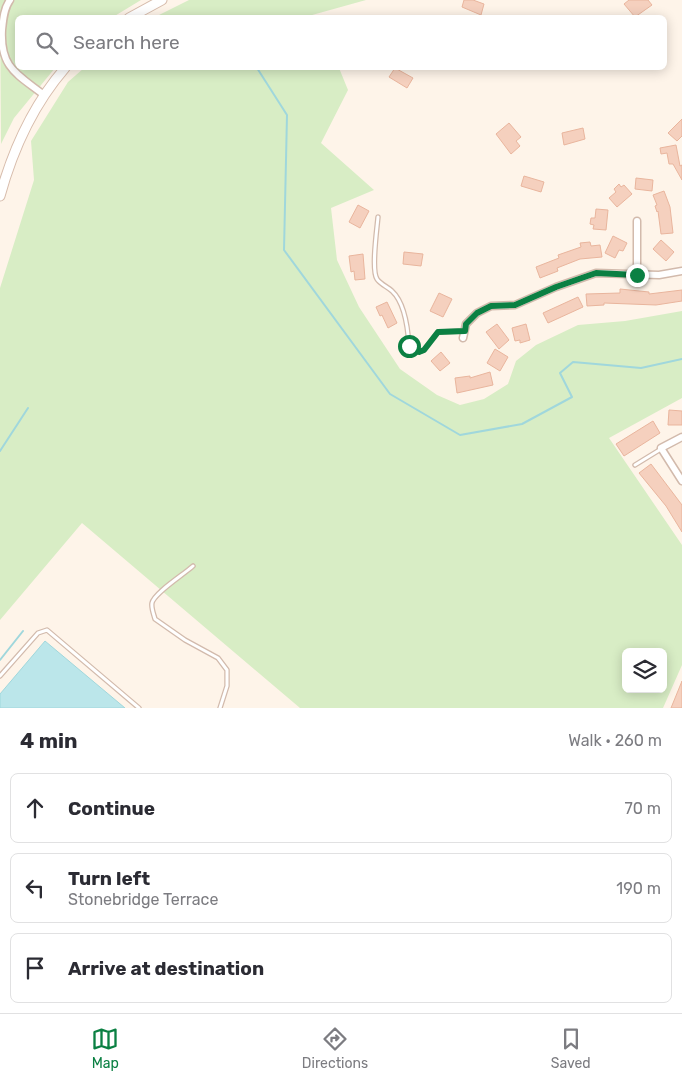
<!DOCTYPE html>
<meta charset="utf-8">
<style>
body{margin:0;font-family:Rubik,sans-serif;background:#f2f2f3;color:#2b2b33}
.controls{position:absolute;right:15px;bottom:15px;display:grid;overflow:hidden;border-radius:8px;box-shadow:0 2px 12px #0003}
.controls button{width:45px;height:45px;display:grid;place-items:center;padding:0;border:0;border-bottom:1px solid #e1e1e2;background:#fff;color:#2b2b33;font:25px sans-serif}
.stop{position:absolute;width:15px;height:15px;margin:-11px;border:4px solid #0b8043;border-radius:50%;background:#fff}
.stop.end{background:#0b8043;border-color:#fff;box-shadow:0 1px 5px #0008}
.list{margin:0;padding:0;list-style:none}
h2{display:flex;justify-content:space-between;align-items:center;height:65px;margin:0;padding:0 20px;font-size:21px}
h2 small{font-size:16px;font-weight:400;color:#7c7c81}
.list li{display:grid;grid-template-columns:32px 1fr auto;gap:15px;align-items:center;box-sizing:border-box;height:70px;margin:0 10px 10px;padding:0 10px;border:1px solid #e1e1e2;border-radius:8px}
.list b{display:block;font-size:19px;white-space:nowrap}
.list p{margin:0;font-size:16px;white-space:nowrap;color:#7c7c81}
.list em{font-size:16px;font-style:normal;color:#7c7c81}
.icon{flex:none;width:28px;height:28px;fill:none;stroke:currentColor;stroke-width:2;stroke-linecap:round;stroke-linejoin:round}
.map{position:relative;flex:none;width:682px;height:708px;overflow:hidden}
.search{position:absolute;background:#fff;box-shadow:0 2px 12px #0003;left:15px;right:15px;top:15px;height:55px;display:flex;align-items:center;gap:12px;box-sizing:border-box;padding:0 18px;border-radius:8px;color:#7c7c81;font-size:19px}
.sheet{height:305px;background:#fff}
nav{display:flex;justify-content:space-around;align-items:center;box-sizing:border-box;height:70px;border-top:1px solid #e1e1e2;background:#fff;font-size:14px;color:#7c7c81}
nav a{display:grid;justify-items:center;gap:2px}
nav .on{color:#0b8043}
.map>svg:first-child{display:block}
.green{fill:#d8edc5;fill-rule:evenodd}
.water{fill:#bbe6ea;stroke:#a0d7dc}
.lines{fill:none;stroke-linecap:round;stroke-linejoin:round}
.stream{stroke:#a0d7dc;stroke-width:2}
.building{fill:#f5d0be;stroke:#e9b59d}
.lane-casing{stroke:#d2baac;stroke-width:5.5}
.street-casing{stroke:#d2baac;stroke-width:9}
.secondary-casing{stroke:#d7bcac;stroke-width:11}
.lane{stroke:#fff;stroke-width:3}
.street{stroke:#fff;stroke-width:6}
.secondary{stroke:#fff;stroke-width:9}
.route{stroke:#0b8043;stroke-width:6}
</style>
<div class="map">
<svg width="682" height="708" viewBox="0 0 682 708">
<rect width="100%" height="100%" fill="#fef4e9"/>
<g class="green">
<polygon points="0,0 141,0 113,17 18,18 18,68 55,68 14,118 1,144"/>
<polygon points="189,0 366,0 305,17 155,17"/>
<path d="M84 68H339L348 90 321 143 374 190 331 208 337 260 359 307 400 369 437 395 460 405 484 399 508 384 516 361 536 345 578 325 625 321 682 311V398L609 438 682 545V665L663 708H300L82 523 0 620V288L34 180 31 141 68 82ZM626 652H663V689H626Z"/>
</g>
<polygon class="water" points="45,641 125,708 0,708 0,694"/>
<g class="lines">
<g class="stream">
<polyline points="257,68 287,115 284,250 390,394 460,435 522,424 572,397 560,373 573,362 641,368 682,359"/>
<polyline points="0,451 28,408"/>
<polyline points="0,660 23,631"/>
</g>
</g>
<g class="building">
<polygon points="464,0 473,0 484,4 481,15 462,7"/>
<polygon points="629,0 648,0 652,5 635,17 624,4"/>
<polygon points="395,68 413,78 407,88 389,77"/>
<polygon points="682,119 682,136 677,141 668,133"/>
<polygon points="509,123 521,137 516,141 520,146 511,154 496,134"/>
<polygon points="583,128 585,139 564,145 562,133"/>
<polygon points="676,145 680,166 682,165 682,180 673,164 669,164 667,153 661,154 660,148"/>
<polygon points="524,176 544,182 541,192 521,186"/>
<polygon points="636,178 653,180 652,191 635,189"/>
<polygon points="619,184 621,187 624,185 632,194 617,207 609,198 616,192 614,189"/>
<polygon points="664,191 670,207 673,233 661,234 658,211 657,212 655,206 657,205 653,195"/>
<polygon points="358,205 369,211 360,228 349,222"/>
<polygon points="596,209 608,210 606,230 593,229 594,225 590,224 591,218 595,218"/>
<polygon points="613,236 627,243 623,251 619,250 615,258 605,253"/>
<polygon points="661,240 674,252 666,261 653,249"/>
<polygon points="590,242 591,246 600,245 602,257 580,259 557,268 558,271 540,278 536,267 559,258 558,255 581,247 580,243"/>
<polygon points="404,252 423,254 421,266 403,264"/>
<polygon points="363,254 365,279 355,280 354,271 351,272 349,256"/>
<polygon points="620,289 649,292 649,294 682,290 682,301 656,305 604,303 604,305 587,306 586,294 620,293"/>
<polygon points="439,293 452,299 443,317 430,311"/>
<polygon points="578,297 583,307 548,323 543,313"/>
<polygon points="387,302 397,323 388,328 382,315 380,316 376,307"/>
<polygon points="497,324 509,340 499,349 486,332"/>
<polygon points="526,324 530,340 520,343 520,340 515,341 512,328"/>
<polygon points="495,349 508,357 500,371 487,363"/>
<polygon points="441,352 450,363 440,371 431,361"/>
<polygon points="490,372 493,385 457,393 455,378 470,376 470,378"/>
<polygon points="669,410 682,411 682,425 668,425"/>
<polygon points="653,421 660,433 624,456 616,444"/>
<polygon points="651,464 682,505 682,532 666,506 639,473"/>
<polygon points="682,681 682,708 671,708"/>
</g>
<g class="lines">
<g class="lane-casing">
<g id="lane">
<path d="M378 217C377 229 371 270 377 279 380 284 388 287 392 291 405 303 408 329 409 346L419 352 424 350 438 332 464 331"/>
<polyline points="635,465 661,449"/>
<path d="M193 566C183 575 154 593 152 603 151 608 154 615 155 619L185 640 218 658 227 670V686L220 708"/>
<polyline points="0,676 38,633 47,630 139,708"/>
</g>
</g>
<g class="street-casing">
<g id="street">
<path d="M10 0C4 8 3 20 2 30 0 68 17 74 44 95"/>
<polyline points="637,221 637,275"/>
<polyline points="463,338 466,324 477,313 491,306 515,305 556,287 596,273 659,275 682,271"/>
<polyline points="682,437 661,448 682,481"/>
</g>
</g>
<g class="secondary-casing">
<g id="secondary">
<polyline points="129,18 162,0"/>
<path d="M0 196C13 149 33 105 65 68"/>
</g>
</g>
<use href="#lane" class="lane"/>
<use href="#street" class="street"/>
<use href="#secondary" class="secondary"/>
</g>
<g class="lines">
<polyline class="route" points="409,346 419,352 424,350 438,332 465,331 466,324 477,313 491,306 515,305 556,287 596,273 637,275"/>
</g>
</svg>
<div class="controls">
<button><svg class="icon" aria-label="layers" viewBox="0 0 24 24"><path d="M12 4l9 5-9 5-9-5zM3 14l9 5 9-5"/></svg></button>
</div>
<div class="stop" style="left:409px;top:346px"></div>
<div class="stop end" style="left:637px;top:275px"></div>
<div class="search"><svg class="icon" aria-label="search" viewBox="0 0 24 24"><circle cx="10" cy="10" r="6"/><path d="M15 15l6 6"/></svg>Search here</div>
</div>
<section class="sheet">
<h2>4 min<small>Walk · 260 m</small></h2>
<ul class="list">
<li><svg class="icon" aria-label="ahead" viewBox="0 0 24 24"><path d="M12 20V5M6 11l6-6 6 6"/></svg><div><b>Continue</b></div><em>70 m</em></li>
<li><svg class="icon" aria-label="left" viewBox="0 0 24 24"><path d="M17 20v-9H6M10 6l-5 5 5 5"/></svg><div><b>Turn left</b><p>Stonebridge Terrace</p></div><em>190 m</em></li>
<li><svg class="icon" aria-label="arrive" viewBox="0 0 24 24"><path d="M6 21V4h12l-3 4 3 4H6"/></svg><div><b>Arrive at destination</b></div></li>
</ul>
</section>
<nav>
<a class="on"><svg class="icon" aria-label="map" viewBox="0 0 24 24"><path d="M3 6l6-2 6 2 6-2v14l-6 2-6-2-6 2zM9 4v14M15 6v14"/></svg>Map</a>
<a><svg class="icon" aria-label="directions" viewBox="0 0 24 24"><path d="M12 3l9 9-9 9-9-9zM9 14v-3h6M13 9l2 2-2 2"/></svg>Directions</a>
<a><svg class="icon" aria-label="saved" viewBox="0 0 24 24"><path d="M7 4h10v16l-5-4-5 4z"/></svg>Saved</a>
</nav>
